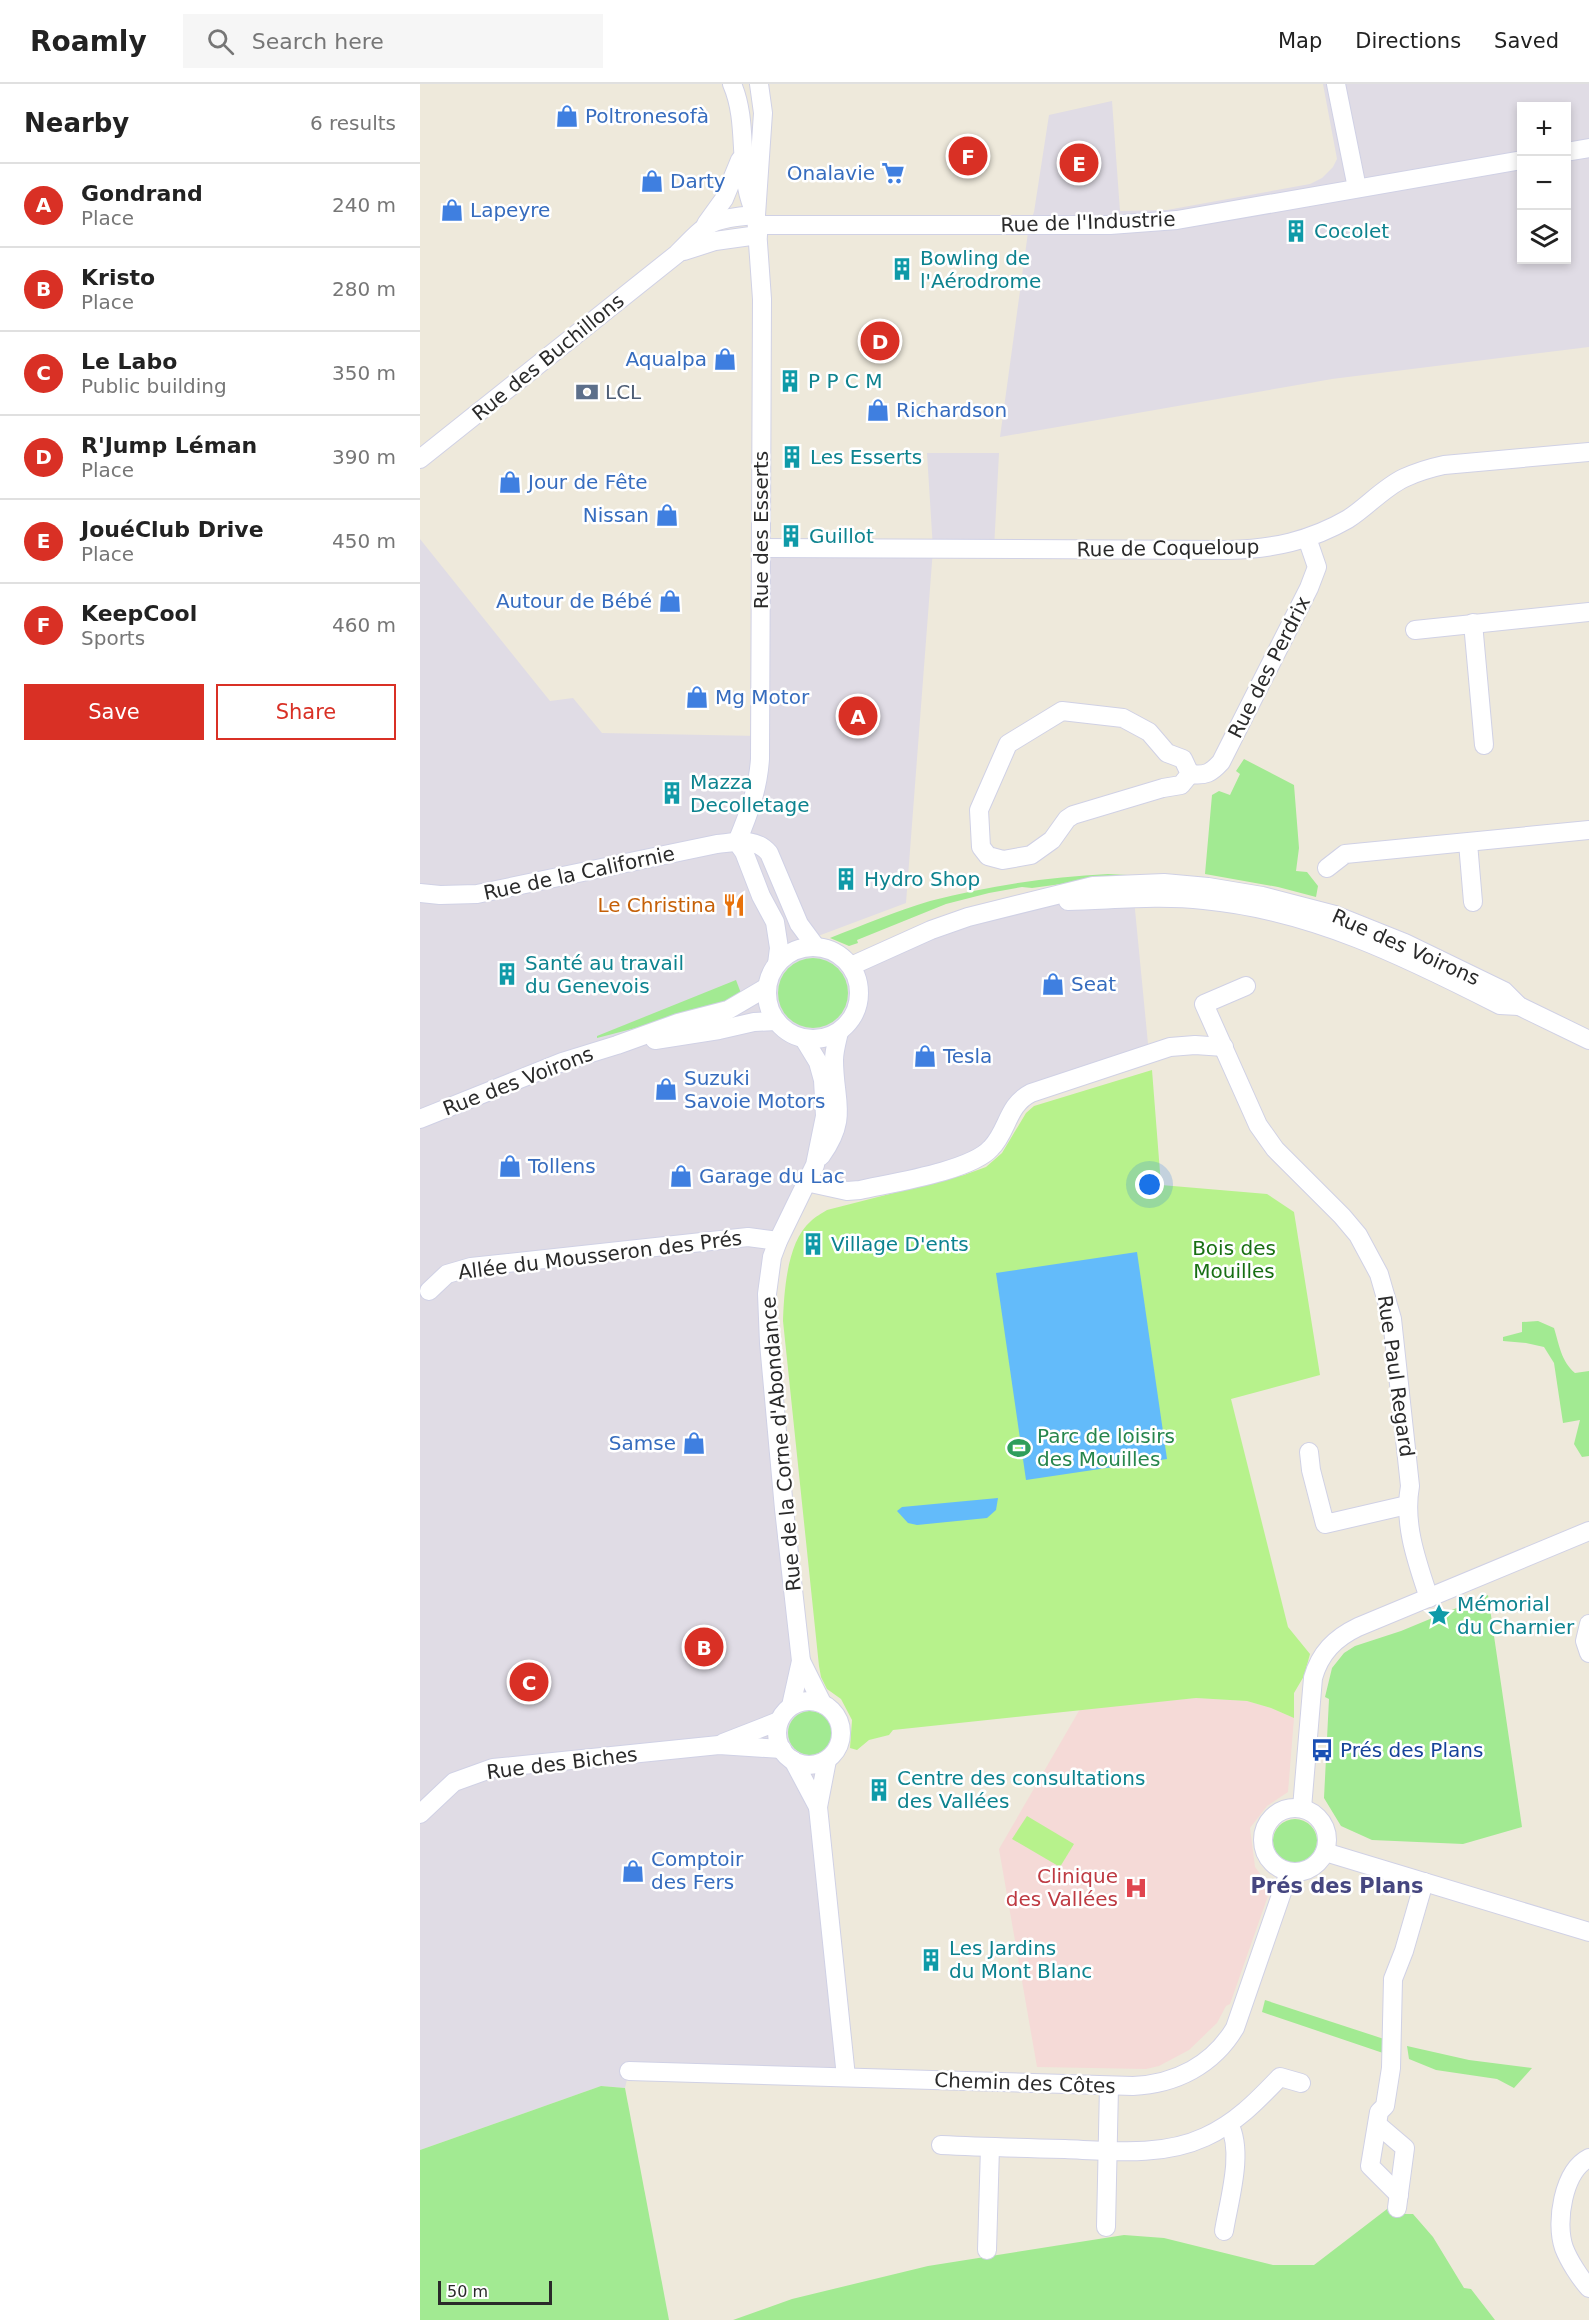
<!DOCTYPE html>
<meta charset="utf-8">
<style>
body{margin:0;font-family:"DejaVu Sans",sans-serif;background:#f6f6f6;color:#222}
.controls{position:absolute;right:18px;top:18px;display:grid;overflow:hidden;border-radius:0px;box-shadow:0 3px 9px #0003}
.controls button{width:54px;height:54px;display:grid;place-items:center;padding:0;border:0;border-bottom:2px solid #e0e0e0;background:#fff;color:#222;font:30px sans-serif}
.scale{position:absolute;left:18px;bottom:15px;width:114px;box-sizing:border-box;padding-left:6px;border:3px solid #2a2a2a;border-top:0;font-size:16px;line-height:21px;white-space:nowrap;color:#2a2a2a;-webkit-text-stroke:4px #fff;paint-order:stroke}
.you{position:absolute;left:730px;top:1101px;width:21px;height:21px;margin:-15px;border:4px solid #fff;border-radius:50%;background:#1a73e8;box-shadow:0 0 0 9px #1a73e833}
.badge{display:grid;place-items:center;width:39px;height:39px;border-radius:50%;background:#d93025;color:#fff;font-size:20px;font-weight:700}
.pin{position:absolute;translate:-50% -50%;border:3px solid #fff;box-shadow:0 2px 6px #0006}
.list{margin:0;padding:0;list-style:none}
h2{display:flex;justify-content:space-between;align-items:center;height:78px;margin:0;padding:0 24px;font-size:26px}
h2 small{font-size:20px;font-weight:400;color:#767676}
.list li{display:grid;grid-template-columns:39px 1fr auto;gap:18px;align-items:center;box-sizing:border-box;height:84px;padding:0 24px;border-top:2px solid #e0e0e0}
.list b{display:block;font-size:22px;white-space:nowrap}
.list p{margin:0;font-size:20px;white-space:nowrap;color:#767676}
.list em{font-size:20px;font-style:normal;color:#767676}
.actions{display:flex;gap:12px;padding:18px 24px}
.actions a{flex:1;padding:14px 0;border:2px solid #d93025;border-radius:0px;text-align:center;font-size:21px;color:#d93025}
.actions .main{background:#d93025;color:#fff}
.icon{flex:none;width:33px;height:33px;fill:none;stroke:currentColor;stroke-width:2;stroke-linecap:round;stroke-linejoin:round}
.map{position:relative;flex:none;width:1169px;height:2236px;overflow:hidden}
header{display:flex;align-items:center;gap:36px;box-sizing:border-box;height:84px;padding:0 30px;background:#fff;border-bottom:2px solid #e0e0e0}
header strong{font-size:28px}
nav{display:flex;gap:33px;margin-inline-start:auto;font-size:21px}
.search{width:420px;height:54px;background:#f6f6f6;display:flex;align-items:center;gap:15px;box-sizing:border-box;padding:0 21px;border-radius:0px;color:#767676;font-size:22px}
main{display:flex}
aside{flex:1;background:#fff}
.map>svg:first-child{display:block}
.industrial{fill:#e0dce5;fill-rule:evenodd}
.medical{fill:#f5dad7}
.green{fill:#a2ea92}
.pitch{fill:#b7f28c}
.water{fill:#63bbfa}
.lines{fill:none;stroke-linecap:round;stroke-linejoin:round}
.minor-casing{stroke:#d0d1e5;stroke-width:20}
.minor{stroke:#fff;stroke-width:18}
.labels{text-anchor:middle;stroke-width:5;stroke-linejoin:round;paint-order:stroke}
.shop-label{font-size:20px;fill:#366cbe;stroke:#fff;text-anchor:start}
.street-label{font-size:20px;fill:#2a2a2a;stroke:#fff}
.culture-label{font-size:20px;fill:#0d838f;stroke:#fff;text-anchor:start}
.service-label{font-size:20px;fill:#4e5e75;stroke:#fff;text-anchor:start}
.food-label{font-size:20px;fill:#c56008;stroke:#fff;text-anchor:end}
.park-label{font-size:20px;fill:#186f13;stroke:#fff}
.leisure-label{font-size:20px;fill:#27864d;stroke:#fff;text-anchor:start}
.transit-label{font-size:20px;fill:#164399;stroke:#fff;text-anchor:start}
.health-label{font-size:20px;fill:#be3a42;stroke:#fff;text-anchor:end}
.neighbourhood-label{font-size:21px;font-weight:bold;fill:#464780;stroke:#fff}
</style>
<header>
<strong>Roamly</strong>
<div class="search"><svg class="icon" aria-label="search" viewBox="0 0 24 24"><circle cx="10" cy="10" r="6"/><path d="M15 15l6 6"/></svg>Search here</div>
<nav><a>Map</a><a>Directions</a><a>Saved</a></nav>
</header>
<main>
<aside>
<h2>Nearby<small>6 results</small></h2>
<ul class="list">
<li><span class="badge">A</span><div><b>Gondrand</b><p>Place</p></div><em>240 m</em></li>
<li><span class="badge">B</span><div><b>Kristo</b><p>Place</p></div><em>280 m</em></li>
<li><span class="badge">C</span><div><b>Le Labo</b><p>Public building</p></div><em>350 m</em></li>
<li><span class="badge">D</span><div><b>R'Jump Léman</b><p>Place</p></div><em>390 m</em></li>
<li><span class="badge">E</span><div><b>JouéClub Drive</b><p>Place</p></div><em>450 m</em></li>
<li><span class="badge">F</span><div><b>KeepCool</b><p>Sports</p></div><em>460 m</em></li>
</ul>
<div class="actions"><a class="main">Save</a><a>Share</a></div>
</aside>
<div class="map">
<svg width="1169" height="2236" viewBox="0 0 1169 2236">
<rect width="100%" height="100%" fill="#eee9db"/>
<g class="industrial">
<path d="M903 0H1169V263L912 295 580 353 609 141 614 128 629 31 692 17 700 127 747 126 890 100 902 94 913 83 917 75ZM1102 22H1146V176H1102Z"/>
<polygon points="507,369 579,369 574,465 513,465 486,819 398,852 438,878 550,833 713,805 729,970 611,1009 572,1064 440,1106 386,1098 352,1173 364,1425 398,1723 426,1993 209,1987 205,2004 181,2002 0,2066 0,455 130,617 153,614 182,649 340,652 341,464 513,465"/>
</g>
<polygon class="medical" points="776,1614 827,1617 851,1624 874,1634 868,1708 847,1722 830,1744 835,1783 847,1799 849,1809 810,1920 806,1922 797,1939 769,1966 739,1982 726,1985 617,1983 579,1765 660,1625"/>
<g class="green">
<polygon points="824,675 874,701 879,764 876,787 887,788 898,802 896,813 858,803 785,790 792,711 799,707 810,711 820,690 816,687"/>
<path d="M688 790 785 795 663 797 612 804 602 803 569 809 526 820 437 856 438 859 429 862 410 854C443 841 476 827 510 817 567 802 628 793 688 790Z"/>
<circle cx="393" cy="909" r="35"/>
<polygon points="316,896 322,912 297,923 177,954 177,952"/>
<path d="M1118 1237 1134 1244C1139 1260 1141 1277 1155 1289L1169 1287V1372L1162 1373 1154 1360 1160 1336 1143 1339 1134 1279 1124 1263 1106 1259 1083 1257V1253L1102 1248V1238Z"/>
<polygon points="1068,1511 1102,1743 1043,1760 952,1756 921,1742 904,1714 909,1615 905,1613 912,1584 924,1569 935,1562 981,1547"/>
<circle cx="390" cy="1649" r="22"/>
<circle cx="875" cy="1757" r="22"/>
<polygon points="845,1916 964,1955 963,1969 842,1928"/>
<polygon points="987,1962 1049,1976 1112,1984 1094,2004 1077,1995 1016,1986 989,1975"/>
<polygon points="181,2002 205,2004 249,2236 0,2236 0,2066"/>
<polygon points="971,2122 980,2130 993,2130 1013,2153 1044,2204 1051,2205 1075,2236 313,2236 372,2215 508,2182 704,2151 744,2154 853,2181 894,2181"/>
</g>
<g class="pitch">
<path d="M732 986 741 1101 847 1110 874 1128 900 1291 811 1315 868 1543 890 1570 884 1592 874 1609V1634L851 1624 827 1617 776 1614 473 1646 469 1651 449 1656 437 1666 430 1664 432 1636 421 1615 407 1605 401 1593 399 1582 363 1237C364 1208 367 1157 391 1137 395 1133 402 1129 407 1126L544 1091 566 1083 582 1069 606 1029 614 1022Z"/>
<polygon points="607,1732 654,1760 640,1783 592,1755"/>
</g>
<g class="water">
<polygon points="717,1168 747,1375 606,1396 576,1189"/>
<polygon points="578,1414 576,1426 567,1434 497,1441 488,1439 477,1427 482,1423"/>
</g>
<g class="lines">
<g class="minor-casing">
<g id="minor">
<path d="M312 0C329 39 317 84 333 124"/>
<polyline points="916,0 937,104"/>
<polyline points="1146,68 1169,64"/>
<polyline points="286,140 304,115 320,76"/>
<polyline points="337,141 690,141 757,136 1102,76"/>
<polyline points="264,167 295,157 338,151"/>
<path d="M0 375 257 170C289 137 290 135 336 131"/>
<path d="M341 464 809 466C852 465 890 457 928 435 947 423 963 404 984 394 997 388 1010 384 1024 381L1169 368"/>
<polyline points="1053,539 1064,661"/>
<polyline points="995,546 1169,528"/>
<polygon points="642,627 703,634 729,648 747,669 763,675 770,690 761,701 743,704 653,731 647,735 632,756 611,771 583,776 568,772 561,763 559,726 588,660"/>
<path d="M770 690C786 692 791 689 801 678L889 504 897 483 887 454"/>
<path d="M317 758C329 729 338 705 340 675L342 215 336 131 343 29 339 0"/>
<polyline points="317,758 324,768 341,812 355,838 359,864 357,880"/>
<polyline points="1048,759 1053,818"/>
<polyline points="907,784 925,770 1169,746"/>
<path d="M0 809 20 811 57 810 297 760C317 758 335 753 349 769L379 840 396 863"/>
<path d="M648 817C693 816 738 811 784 816 891 826 986 873 1080 921L1099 922"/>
<circle cx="393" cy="909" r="46"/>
<polyline points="431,882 511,846 548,833 673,802 744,799 788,803 842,812 915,831 985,859 1084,907 1099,922 1169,956"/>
<path d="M826 902 784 920 838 1041 855 1065 922 1132 938 1151 959 1190 972 1235 990 1402C983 1440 997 1478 1009 1514"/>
<polyline points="235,956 299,946 334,938 356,937"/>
<polyline points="0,1035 142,978 197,961 258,939 308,926 347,903"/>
<path d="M401 1072C429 1033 414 1018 414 976 414 967 417 957 419 948"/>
<path d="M386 1098 427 1107 440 1106C471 1099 551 1087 571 1064 588 1047 587 1021 611 1009L750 963 775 961 804 963"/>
<polyline points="9,1207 27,1190 51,1183 328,1153 358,1157"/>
<polyline points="889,1368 891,1386 905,1440 987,1421"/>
<polyline points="1169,1540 1165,1557 1169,1569"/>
<polyline points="381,1577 402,1619"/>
<circle cx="389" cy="1649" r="32"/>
<polyline points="371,1622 381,1577 364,1425 349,1259 347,1210 352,1173 358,1157 395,1081 405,1032 403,996 398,978 384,955"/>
<polyline points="303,1659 359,1637"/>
<polyline points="373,1676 398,1723"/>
<polyline points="407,1676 398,1723 426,1993"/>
<circle cx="875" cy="1756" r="32"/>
<path d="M882 1724 893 1594C900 1569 915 1554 938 1543L1169 1447"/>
<polyline points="0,1730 34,1698 73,1684 299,1661 362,1665"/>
<polyline points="905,1768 1169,1848"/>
<path d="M209 1987 713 2002C756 2000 793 1981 815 1944L869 1788"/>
<polyline points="958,2041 985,2064 977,2124"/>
<path d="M521 2061C562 2063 603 2064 645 2065 691 2067 742 2073 785 2053 816 2039 837 2017 860 1993L881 1999"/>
<path d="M1169 2074C1143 2087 1135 2139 1144 2164 1149 2177 1160 2194 1169 2204"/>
<polyline points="979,2111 950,2082 959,2028 965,2022 971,1984 973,1895 984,1867 1004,1798"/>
<polyline points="686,2143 689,2002"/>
<path d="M804 2147C809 2116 824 2068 809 2040"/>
<polyline points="567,2166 570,2063"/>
</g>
</g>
<use href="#minor" class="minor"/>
</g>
<defs>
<g id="shop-bare" transform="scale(1.8)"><path d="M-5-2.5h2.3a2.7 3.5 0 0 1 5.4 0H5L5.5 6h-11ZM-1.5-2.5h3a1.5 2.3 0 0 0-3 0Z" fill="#3f7fe0" stroke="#fff" stroke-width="2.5" paint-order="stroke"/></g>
<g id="supermarket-bare" transform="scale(1.8)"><path d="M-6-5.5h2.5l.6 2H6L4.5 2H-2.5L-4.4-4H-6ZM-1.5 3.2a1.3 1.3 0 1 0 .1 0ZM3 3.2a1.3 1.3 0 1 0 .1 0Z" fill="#3f7fe0" stroke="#fff" stroke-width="2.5" paint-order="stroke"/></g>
<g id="building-bare" transform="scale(1.8)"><path d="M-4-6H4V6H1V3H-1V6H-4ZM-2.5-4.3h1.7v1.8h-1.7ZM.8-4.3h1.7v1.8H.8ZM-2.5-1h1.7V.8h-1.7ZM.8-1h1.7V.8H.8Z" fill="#0f9aa8" stroke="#fff" stroke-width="2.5" paint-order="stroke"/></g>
<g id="bank-bare" transform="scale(1.8)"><path d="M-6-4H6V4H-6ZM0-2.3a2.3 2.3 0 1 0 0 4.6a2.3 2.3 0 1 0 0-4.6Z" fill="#5c6f8a" stroke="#fff" stroke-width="2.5" paint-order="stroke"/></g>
<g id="restaurant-bare" transform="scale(1.8)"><path d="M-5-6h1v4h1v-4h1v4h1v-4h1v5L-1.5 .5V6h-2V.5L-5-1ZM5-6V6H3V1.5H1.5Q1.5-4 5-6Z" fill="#e8710a" stroke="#fff" stroke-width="2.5" paint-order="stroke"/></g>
<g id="stadium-bare" transform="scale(1.8)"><path d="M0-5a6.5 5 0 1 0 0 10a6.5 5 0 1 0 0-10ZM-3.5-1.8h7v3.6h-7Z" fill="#2e9e5b" stroke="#fff" stroke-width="2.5" paint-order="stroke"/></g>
<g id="sight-bare" transform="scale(1.8)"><path d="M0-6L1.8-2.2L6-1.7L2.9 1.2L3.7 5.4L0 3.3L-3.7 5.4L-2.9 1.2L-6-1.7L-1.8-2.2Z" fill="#0f9aa8" stroke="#fff" stroke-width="2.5" paint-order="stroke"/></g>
<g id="bus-bare" transform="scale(1.8)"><path d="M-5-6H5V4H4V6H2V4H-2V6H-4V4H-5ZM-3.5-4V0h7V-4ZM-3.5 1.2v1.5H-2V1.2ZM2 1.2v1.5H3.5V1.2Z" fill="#1a4fb4" stroke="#fff" stroke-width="2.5" paint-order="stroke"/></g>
<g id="hospital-bare" transform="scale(1.8)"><path d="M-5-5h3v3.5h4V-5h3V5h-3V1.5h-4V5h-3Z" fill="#e0444e" stroke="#fff" stroke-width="2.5" paint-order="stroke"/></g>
</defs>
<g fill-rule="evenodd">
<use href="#shop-bare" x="147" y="32"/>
<use href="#supermarket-bare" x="473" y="89"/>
<use href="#shop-bare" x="232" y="97"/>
<use href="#shop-bare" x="32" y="126"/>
<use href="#building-bare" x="876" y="147"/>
<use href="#building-bare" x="482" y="185"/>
<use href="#shop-bare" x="305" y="275"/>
<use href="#building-bare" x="370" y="297"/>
<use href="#bank-bare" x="167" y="308"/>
<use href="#shop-bare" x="458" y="326"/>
<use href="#building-bare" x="372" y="373"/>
<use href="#shop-bare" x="90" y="398"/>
<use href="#shop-bare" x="247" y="431"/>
<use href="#building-bare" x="371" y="452"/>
<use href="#shop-bare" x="250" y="517"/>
<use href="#shop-bare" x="277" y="613"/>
<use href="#building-bare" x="252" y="709"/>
<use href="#building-bare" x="426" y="795"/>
<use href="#restaurant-bare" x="314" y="821"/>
<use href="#building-bare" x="87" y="890"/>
<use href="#shop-bare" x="633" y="900"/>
<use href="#shop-bare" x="505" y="972"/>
<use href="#shop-bare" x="246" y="1005"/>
<use href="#shop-bare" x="90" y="1082"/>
<use href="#shop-bare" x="261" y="1092"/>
<use href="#building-bare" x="393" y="1160"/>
<use href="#shop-bare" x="274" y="1359"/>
<use href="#stadium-bare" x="599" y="1364"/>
<use href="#sight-bare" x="1019" y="1531"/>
<use href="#bus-bare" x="902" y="1666"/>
<use href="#building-bare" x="459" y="1706"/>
<use href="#shop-bare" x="213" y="1787"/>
<use href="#hospital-bare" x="716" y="1804"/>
<use href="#building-bare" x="511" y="1876"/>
</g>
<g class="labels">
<g class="shop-label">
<text x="165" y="39">Poltronesofà</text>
<text x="455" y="96" text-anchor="end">Onalavie</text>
<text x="250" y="104">Darty</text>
<text x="50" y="133">Lapeyre</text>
<text x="287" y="282" text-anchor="end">Aqualpa</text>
<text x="476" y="333">Richardson</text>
<text x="108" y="405">Jour de Fête</text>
<text x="229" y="438" text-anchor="end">Nissan</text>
<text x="232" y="524" text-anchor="end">Autour de Bébé</text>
<text x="295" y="620">Mg Motor</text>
<text x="651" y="907">Seat</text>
<text x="523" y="979">Tesla</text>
<text x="264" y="1001">Suzuki<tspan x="264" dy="23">Savoie Motors</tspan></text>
<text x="108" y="1089">Tollens</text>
<text x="279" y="1099">Garage du Lac</text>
<text x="256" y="1366" text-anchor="end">Samse</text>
<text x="231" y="1782">Comptoir<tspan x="231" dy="23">des Fers</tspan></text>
</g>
<g class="street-label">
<text transform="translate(668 138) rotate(-2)" y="7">Rue de l'Industrie</text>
<text transform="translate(128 273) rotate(-39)" y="7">Rue des Buchillons</text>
<text transform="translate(341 446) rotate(-90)" y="7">Rue des Esserts</text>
<text transform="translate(748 464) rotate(-1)" y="7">Rue de Coqueloup</text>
<text transform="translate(849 583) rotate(-63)" y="7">Rue des Perdrix</text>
<text transform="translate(159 789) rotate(-12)" y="7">Rue de la Californie</text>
<text transform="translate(986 863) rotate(24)" y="7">Rue des Voirons</text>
<text transform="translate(98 997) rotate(-21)" y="7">Rue des Voirons</text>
<text transform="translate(180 1171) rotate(-7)" y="7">Allée du Mousseron des Prés</text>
<text transform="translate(976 1292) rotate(82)" y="7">Rue Paul Regard</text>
<text transform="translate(361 1360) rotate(-95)" y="7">Rue de la Corne d'Abondance</text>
<text transform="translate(142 1679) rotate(-7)" y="7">Rue des Biches</text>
<text transform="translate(605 1999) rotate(2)" y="7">Chemin des Côtes</text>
</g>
<g class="culture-label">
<text x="894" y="154">Cocolet</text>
<text x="500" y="181">Bowling de<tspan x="500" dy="23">l'Aérodrome</tspan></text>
<text x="388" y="304">P P C M</text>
<text x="390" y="380">Les Esserts</text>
<text x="389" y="459">Guillot</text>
<text x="270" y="705">Mazza<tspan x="270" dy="23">Decolletage</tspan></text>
<text x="444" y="802">Hydro Shop</text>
<text x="105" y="886">Santé au travail<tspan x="105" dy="23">du Genevois</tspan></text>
<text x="411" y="1167">Village D'ents</text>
<text x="1037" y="1527">Mémorial<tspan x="1037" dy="23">du Charnier</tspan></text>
<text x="477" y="1701">Centre des consultations<tspan x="477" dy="23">des Vallées</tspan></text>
<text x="529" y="1871">Les Jardins<tspan x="529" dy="23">du Mont Blanc</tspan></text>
</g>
<g class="service-label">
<text x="185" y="315">LCL</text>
</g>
<g class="food-label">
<text x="296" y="828">Le Christina</text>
</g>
<g class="park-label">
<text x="814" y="1171">Bois des<tspan x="814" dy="23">Mouilles</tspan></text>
</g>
<g class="leisure-label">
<text x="617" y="1359">Parc de loisirs<tspan x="617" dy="23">des Mouilles</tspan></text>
</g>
<g class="transit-label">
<text x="920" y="1673">Prés des Plans</text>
</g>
<g class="health-label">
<text x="698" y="1799">Clinique<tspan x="698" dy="23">des Vallées</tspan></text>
</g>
<g class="neighbourhood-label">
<text x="917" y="1809">Prés des Plans</text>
</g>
</g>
</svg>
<div class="controls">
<button>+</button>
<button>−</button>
<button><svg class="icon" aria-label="layers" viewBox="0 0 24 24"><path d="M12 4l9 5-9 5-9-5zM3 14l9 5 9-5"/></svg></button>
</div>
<div class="scale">50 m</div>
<div class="you"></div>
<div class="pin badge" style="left:438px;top:632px">A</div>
<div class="pin badge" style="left:284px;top:1563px">B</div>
<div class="pin badge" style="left:109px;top:1598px">C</div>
<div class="pin badge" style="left:460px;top:257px">D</div>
<div class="pin badge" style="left:659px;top:79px">E</div>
<div class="pin badge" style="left:548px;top:72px">F</div>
</div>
</main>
